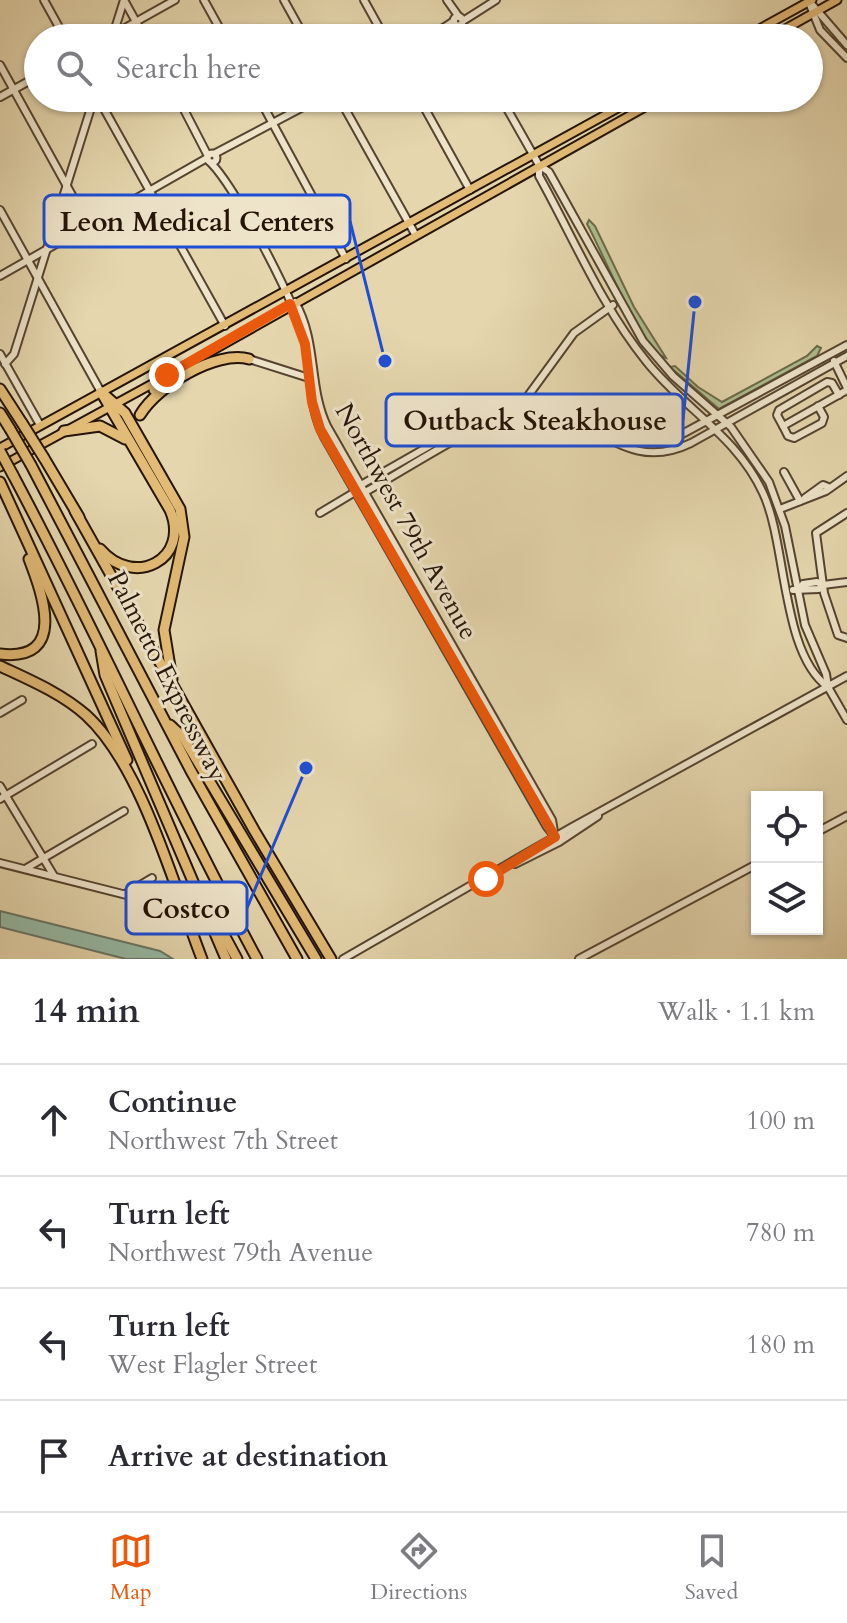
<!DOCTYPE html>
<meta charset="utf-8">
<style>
body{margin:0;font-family:Cardo,serif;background:#f7f7f7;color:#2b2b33}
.controls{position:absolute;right:24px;bottom:24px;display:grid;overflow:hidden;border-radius:0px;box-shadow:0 2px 6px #0004}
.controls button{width:72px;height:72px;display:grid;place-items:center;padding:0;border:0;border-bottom:2px solid #e1e1e2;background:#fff;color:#2b2b33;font:40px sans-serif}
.stop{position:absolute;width:24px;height:24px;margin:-18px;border:6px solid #ea580c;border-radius:50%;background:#fff}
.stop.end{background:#ea580c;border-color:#fff;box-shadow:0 2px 8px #0008}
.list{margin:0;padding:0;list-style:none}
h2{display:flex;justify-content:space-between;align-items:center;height:104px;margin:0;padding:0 32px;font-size:34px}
h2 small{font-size:26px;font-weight:400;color:#7c7c81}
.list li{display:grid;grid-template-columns:52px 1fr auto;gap:24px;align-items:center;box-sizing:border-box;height:112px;padding:0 32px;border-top:2px solid #e1e1e2}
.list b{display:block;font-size:30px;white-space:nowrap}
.list p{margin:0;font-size:26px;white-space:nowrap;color:#7c7c81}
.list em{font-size:26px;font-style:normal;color:#7c7c81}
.icon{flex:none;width:44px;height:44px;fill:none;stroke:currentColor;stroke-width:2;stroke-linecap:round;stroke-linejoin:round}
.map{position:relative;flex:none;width:847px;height:959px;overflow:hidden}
.search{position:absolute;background:#fff;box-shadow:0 2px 6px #0004;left:24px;right:24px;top:24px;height:88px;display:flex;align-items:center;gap:20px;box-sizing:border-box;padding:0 28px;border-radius:44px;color:#7c7c81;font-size:30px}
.sheet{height:552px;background:#fff}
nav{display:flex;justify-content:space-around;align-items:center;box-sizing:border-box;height:112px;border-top:2px solid #e1e1e2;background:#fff;font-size:22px;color:#7c7c81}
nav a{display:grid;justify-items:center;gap:4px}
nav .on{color:#ea580c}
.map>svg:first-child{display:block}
.green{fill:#afbf8e;stroke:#6a6a4a;stroke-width:2}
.water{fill:#97baa5;stroke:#697866;stroke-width:2}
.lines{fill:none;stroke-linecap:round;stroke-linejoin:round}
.minor-casing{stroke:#554430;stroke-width:10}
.major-casing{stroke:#251407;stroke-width:11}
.highway-casing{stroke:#251407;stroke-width:13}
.minor{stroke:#eee4ca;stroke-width:6}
.major{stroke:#e2bb76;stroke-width:7}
.highway{stroke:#e2bb76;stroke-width:9}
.highway-bridge-casing{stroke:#251407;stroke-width:13;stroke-linecap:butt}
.highway-bridge{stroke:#e2bb76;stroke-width:9}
.route{stroke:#ea580c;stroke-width:10}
.labels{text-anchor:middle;stroke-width:6;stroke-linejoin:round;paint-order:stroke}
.street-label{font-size:26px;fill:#251407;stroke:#eee4ca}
.leader{fill:none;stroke:#1d4ed8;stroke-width:3}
.callout-dot{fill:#1d4ed8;stroke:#eee4ca;stroke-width:3}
.callout{fill:#eee4ca;stroke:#1d4ed8;stroke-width:3}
.callout-label{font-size:28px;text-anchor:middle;font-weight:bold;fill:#251407}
</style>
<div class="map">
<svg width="847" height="959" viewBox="0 0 847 959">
<rect width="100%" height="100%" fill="#e5d6ad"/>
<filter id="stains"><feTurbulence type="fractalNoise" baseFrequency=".0025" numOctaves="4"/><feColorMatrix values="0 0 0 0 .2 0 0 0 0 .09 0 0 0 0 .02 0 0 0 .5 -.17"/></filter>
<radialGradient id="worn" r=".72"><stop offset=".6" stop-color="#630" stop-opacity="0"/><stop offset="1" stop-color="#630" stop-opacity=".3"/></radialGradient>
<g class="green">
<path d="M589 220 595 226 634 307 666 358C642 352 602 250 587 224Z"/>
<polygon points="817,346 821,348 817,356 719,409 670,367 675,366 698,387 722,402 807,356"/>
</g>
<polygon class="water" points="0,911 160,951 173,959 126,959 0,927"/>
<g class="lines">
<g class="minor-casing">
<g id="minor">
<polyline points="44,0 65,38"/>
<polyline points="124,0 145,38"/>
<polyline points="204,0 225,38"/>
<polyline points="284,0 305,38"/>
<polyline points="364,0 385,38"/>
<polyline points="447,0 459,17"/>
<polyline points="808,0 820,30 847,58"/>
<polyline points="809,1 847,45"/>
<circle cx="458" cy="21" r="4.5"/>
<polyline points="463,21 496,0"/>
<polyline points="458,26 468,38"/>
<polyline points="113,35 124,0"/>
<polyline points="107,38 175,0"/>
<polyline points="428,38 454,21"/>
<polyline points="0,65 89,226"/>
<polyline points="0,97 38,76"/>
<polyline points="98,98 225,326"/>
<polyline points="178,98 208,156"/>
<polyline points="259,98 346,259"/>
<polyline points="339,98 415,234"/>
<polyline points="419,98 470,190"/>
<path d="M501 98 539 165V176C573 237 602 307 646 361 684 409 737 436 763 493 787 544 781 653 828 687"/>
<circle cx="212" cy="158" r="4.5"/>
<polyline points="214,154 320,98"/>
<path d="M211 163C237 190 296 304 305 341 312 374 308 407 324 437L547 827 555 837H566"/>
<polyline points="539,165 549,172 643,341 673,376 731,427 769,482 785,526 805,625 826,674 828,687 847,720"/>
<polyline points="0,210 101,392"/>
<polyline points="0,276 207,158"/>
<path d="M295 302C318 342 308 386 327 426L552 820 555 837"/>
<polyline points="0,354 40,425"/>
<polyline points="249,359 309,378"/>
<polyline points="834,361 847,388"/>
<polyline points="5,364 14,354 94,98"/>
<polyline points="525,400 574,333 613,305"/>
<polyline points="818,406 824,417 822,423 794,438 788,436 783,426 847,390"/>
<polyline points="783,426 777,415 779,410 827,382 832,383 839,395"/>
<polyline points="784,472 800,501"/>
<polyline points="359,486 494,409 521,400 560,404 634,441 671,440 847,345"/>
<polyline points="805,498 823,485 828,487"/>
<polyline points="780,509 826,491 847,476"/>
<path d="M320 513 355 492H365C401 473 495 410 529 409 591 407 621 477 691 443L847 356"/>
<polyline points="847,513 816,533 824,593 838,635 847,638"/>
<polyline points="823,585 847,582"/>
<polyline points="793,590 819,589 823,585 817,582 803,584 799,589"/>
<polyline points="0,713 22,700"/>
<polyline points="0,786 54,876"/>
<polyline points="0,799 92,744"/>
<polyline points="817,832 847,816"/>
<polyline points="0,863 166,905"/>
<polyline points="515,864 559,842 598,816"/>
<polyline points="25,869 124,811"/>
<polyline points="125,894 152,878"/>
<polyline points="343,959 572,827 847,676"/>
<polyline points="579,959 757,864"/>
</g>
</g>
<g class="major-casing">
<g id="major">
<polyline points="743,38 812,0"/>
<polyline points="769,38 837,0"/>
<polyline points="174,372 661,98"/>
<polyline points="0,448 636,98"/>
<polyline points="0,467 163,378"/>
</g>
</g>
<g class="highway-casing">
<g id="highway">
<polyline points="0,389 22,423"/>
<polyline points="154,390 176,370"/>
<polyline points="101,392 125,413 180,509 184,537 164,630 172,679"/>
<polyline points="0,413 10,429"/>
<path d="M140 415C157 386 216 350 249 359"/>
<polyline points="64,431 100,426 125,439"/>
<polyline points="44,458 79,517"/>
<polyline points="31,465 191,771 297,959"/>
<path d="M13 475C98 634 171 800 257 959"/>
<polyline points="0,482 127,760"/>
<polyline points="75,511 254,830 331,959"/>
<path d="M100 549C134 589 191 559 170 510L101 392"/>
<polyline points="101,651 105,675 226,959"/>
<path d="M0 654C68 662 42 593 29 559"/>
<path d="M0 666C30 680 61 693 86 715 142 766 174 887 202 959"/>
<polyline points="170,725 183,737 316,959"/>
<polyline points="208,905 237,959"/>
</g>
</g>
<use href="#minor" class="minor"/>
<use href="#major" class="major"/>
<use href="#highway" class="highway"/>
<g class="highway-bridge-casing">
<g id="highway-bridge">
<polyline points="22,423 44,458"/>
<polyline points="10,429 31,465"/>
<polyline points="0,451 13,475"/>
</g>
</g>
<use href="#highway-bridge" class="highway-bridge"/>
</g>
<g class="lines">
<polyline class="route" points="167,375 290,304 305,344 312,402 320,429 555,837 486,879"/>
</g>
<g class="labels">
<g class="street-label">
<text transform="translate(407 521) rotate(61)" y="9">Northwest 79th Avenue</text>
<text transform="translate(168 676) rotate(63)" y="9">Palmetto Expressway</text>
</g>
</g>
<path class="leader" d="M385 361L350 221M695 302L683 420M306 768L247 908"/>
<g class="callout-dot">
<circle cx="385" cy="361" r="8"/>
<circle cx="695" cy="302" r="8"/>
<circle cx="306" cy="768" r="8"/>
</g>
<g class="callout">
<rect x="44" y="195" width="306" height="52" rx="8"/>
<rect x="386" y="394" width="297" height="52" rx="8"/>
<rect x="126" y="882" width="121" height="52" rx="8"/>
</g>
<g class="callout-label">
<text x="197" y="231">Leon Medical Centers</text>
<text x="535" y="430">Outback Steakhouse</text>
<text x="186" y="918">Costco</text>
</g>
<rect width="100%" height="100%" filter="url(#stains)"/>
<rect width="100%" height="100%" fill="url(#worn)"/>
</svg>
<div class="controls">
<button><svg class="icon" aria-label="locate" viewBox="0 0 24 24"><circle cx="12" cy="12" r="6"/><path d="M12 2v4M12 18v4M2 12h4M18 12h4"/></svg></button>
<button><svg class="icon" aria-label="layers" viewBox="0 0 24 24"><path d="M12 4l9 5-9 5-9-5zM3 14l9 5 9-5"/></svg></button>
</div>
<div class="stop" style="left:486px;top:879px"></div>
<div class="stop end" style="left:167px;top:375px"></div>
<div class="search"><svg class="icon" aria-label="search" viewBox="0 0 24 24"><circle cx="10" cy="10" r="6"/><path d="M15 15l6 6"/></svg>Search here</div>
</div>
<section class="sheet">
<h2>14 min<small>Walk · 1.1 km</small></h2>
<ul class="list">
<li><svg class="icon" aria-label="ahead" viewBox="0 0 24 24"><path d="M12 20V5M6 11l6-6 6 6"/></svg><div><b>Continue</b><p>Northwest 7th Street</p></div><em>100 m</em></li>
<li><svg class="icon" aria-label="left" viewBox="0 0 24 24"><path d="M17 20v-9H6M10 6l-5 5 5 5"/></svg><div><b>Turn left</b><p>Northwest 79th Avenue</p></div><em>780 m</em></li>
<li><svg class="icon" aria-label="left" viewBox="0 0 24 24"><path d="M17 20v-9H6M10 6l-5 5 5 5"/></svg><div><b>Turn left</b><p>West Flagler Street</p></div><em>180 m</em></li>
<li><svg class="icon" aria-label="arrive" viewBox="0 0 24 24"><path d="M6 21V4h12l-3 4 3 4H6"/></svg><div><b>Arrive at destination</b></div></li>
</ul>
</section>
<nav>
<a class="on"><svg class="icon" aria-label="map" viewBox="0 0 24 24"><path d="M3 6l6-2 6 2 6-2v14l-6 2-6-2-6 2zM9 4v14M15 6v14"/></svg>Map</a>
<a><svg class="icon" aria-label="directions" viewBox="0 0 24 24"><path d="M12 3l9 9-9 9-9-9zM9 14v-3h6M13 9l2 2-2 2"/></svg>Directions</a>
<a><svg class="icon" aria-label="saved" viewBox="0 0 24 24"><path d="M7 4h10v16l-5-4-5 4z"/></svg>Saved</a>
</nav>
